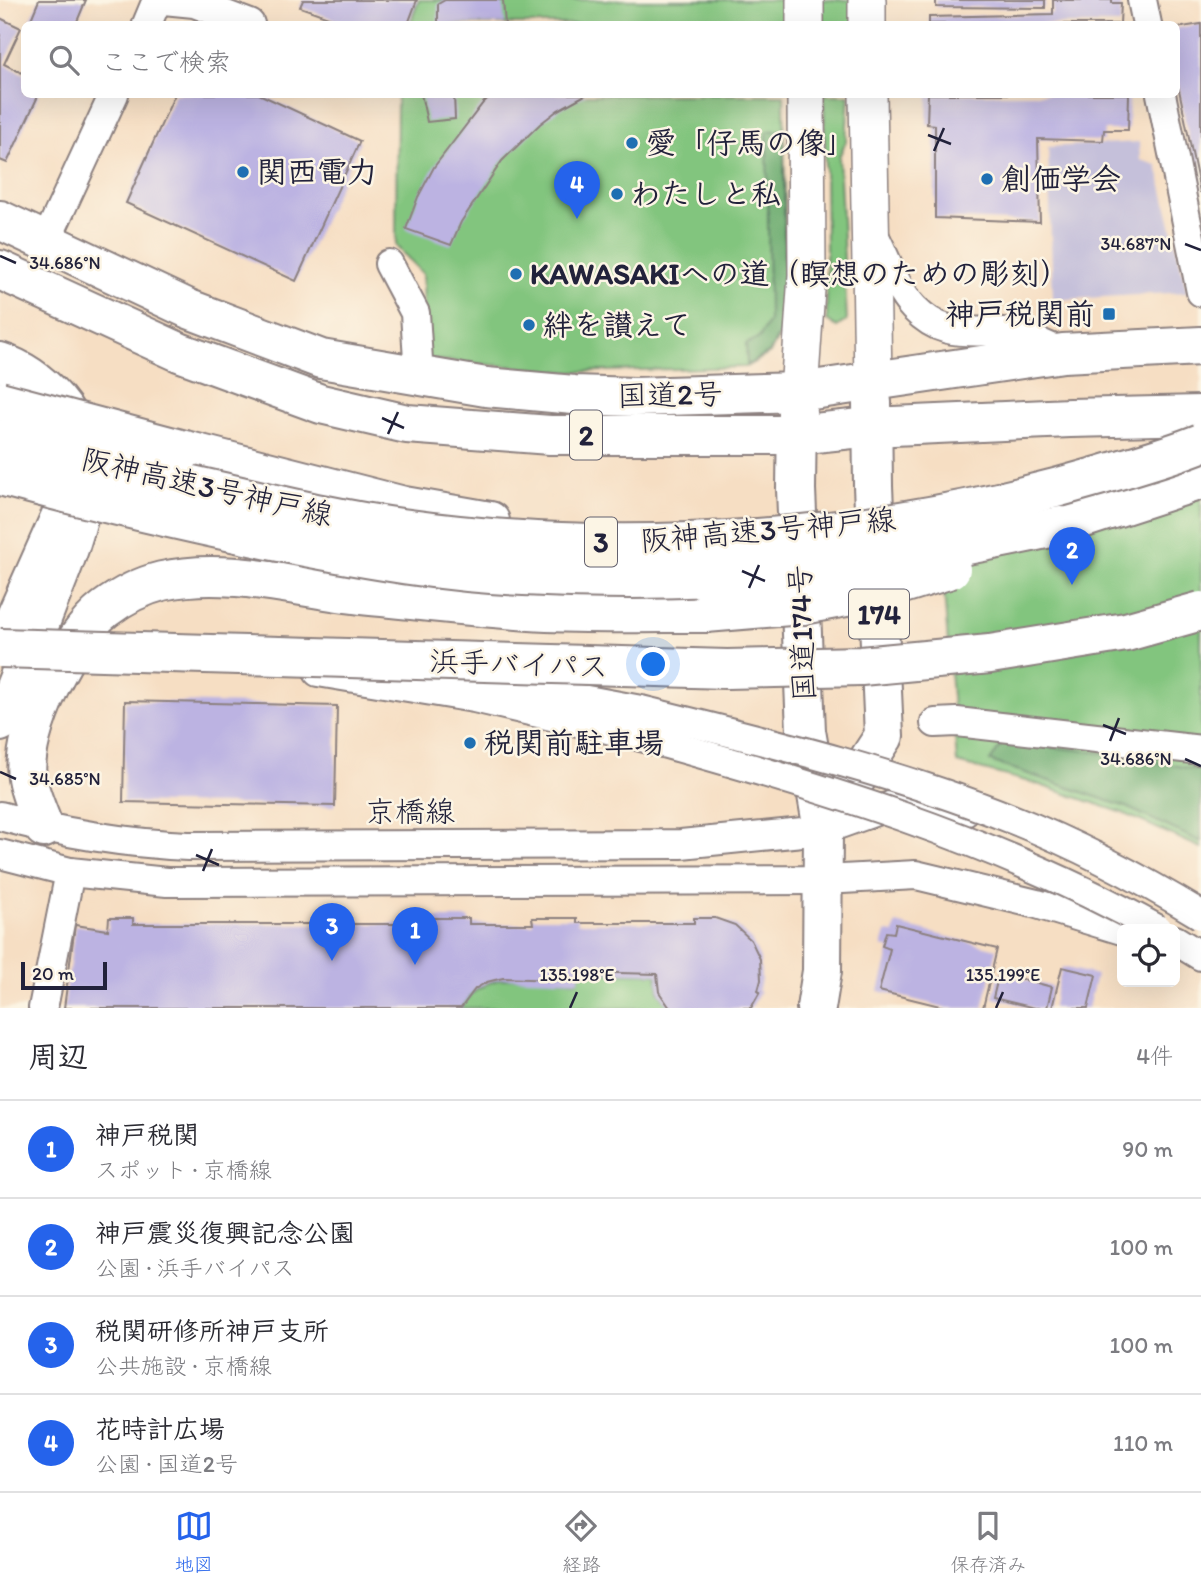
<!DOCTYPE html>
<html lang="ja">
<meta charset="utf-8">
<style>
body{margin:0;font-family:Itim,"Klee One",sans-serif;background:#f2f2f3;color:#2b2b33}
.controls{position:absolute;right:21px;bottom:21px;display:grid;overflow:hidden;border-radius:10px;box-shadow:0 7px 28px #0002}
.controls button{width:63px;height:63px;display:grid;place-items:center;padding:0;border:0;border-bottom:2px solid #e1e1e2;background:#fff;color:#2b2b33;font:35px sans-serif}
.scale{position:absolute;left:21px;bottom:18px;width:86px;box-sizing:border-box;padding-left:7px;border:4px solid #22223b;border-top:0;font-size:19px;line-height:24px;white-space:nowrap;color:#22223b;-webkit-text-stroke:5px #fcf5e5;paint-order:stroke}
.you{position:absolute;left:654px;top:665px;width:24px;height:24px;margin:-18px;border:5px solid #fff;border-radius:50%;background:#1a73e8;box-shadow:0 0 0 10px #1a73e833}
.badge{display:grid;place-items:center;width:46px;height:46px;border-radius:50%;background:#2563eb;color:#fff;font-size:23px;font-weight:700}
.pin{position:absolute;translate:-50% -58px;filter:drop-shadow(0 2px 4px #0008)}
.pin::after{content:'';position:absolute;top:37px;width:24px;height:21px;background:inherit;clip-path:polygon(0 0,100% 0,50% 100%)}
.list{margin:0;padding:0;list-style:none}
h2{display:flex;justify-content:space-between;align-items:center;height:91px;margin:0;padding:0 28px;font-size:30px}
h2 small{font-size:23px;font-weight:400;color:#7c7c81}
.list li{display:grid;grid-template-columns:46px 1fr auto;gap:21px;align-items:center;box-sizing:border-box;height:98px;padding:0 28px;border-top:2px solid #e1e1e2}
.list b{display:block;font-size:26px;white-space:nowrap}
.list p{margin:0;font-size:23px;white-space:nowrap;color:#7c7c81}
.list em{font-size:23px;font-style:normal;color:#7c7c81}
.icon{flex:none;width:38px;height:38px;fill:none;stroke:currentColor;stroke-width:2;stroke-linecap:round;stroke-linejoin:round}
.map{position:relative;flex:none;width:1201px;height:1008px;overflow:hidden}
.search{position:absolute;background:#fff;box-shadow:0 7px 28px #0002;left:21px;right:21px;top:21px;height:77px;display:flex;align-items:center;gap:18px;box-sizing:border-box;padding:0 24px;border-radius:10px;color:#7c7c81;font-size:26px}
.sheet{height:483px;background:#fff}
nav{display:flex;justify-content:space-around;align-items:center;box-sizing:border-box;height:98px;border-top:2px solid #e1e1e2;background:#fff;font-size:19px;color:#7c7c81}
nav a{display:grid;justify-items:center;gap:4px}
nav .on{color:#2563eb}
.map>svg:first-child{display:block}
.industrial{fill:#c5c0da}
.green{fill:#82c57e;stroke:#52745c;stroke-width:2}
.forest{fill:#69aa6d;stroke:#466654;stroke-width:2}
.building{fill:#bcb3e2}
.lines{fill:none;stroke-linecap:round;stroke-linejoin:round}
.minor-casing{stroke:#8c807f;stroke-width:32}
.major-casing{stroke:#8c807f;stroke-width:40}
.highway-casing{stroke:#8c807f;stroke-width:42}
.minor{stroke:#fff;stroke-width:28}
.major{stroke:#fff;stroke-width:37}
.highway{stroke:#fff;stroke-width:38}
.minor-bridge-casing{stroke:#8c807f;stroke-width:32;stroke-linecap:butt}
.highway-bridge-casing{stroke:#8c807f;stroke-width:42;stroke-linecap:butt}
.minor-bridge{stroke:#fff;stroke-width:28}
.highway-bridge{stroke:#fff;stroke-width:38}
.ticks{fill:none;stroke:#22223b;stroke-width:2.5}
.poi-dot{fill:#1f6fb2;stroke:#fcf5e5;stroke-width:2.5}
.labels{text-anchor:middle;stroke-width:5;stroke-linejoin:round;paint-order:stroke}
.shield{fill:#fcf5e5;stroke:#63616e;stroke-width:2}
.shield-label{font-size:28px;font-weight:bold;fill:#22223b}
.poi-label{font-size:30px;font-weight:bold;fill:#22223b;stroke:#fcf5e5;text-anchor:start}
.street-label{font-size:30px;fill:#22223b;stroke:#fcf5e5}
.ticks-label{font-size:18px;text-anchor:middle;fill:#22223b;stroke:#fcf5e5;stroke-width:5;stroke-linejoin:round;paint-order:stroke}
</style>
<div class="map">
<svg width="1201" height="1008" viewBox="0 0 1201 1008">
<rect width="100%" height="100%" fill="#fcf5e5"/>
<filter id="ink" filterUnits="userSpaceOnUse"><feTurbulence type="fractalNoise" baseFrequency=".0143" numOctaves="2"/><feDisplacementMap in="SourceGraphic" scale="14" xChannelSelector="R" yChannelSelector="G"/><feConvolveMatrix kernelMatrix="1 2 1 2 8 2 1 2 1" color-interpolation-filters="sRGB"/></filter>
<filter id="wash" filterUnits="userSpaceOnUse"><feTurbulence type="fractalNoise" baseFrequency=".00686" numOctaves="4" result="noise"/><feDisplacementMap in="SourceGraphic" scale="28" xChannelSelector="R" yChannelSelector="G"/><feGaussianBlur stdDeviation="1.57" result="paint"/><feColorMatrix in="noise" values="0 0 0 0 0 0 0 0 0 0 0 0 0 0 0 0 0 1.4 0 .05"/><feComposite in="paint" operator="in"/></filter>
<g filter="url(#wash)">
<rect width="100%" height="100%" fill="#f6dec3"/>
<polygon class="industrial" points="1139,142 1140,160 1157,165 1187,292 1053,300 1048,147"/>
<g class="green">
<polygon points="419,0 784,0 784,24 410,24"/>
<polygon points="822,0 859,0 858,24 823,24"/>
<polygon points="397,95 784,95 786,324 770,353 746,367 570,372 425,359 423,274 396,246"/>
<polygon points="824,95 849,95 846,141 839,157 847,320 837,327 827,320"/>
<polygon points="1201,480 1201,848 1123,813 1037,784 957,763 937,499"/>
<path d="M580 972 657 974 659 992 670 1008H461C485 965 537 979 578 981Z"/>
</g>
<g class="forest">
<polygon points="784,130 784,324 770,352 747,365 746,344 759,338 769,321 767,131"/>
<path d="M1002 744C1069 747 1135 756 1201 771V842L1126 807 990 761Z"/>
</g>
<g id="blocks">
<g class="building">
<polygon points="39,0 86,0 76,24 29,24"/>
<polygon points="303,0 417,0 408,24 348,24 300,7"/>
<polygon points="445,0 503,0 505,24 438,24 438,4"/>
<polygon points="936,0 1045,0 1045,8 936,7"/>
<polygon points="1053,0 1112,0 1112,3 1121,3 1120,24 929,24 929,17 1053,14"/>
<polygon points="0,18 21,28 4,64 24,74 24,94 39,94 7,163 0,160"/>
<polygon points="1201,24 1201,192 1200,192 1176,75 1176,28"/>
<polygon points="175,94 259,94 360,141 296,281 126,203"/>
<polygon points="421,94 454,94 455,119 427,122"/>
<polygon points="493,94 587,94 558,110 540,124 502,161 461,222 451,245 406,229 418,197 434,167 483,103"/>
<polygon points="928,94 1129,94 1128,130 1104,130 1103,141 1038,139 1040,222 935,218 935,125 927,124"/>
<polygon points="125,701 337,706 335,806 123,802"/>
<polygon points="109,918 133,918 133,924 419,924 420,918 469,918 469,924 533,924 532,918 577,918 577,923 694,923 694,918 715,918 735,925 751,940 760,959 761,980 758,991 760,992 751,1008 670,1008 659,992 657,974 580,972 579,981 503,978 487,982 475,989 461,1008 64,1008 75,925 108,930"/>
<polygon points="896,924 997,949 983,1008 948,1008 879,991 890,949 882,946 886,932 894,933"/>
<polygon points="1062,967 1096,975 1088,1008 1052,1008"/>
<polygon points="999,973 1052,987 1047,1008 1035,1008 993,998"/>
</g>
</g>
</g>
<g filter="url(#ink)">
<use href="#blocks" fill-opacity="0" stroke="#8c807f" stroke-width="2"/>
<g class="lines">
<g class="minor-casing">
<g id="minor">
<polyline points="164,0 194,3 250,24"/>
<polyline points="1142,0 1147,24"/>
<polyline points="147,24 157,0"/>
<polyline points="1161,94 1201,292"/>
<path d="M872 231C885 255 895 288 914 308 947 342 973 327 1011 333 1028 336 1046 346 1063 353"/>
<polyline points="46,241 114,94"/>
<polyline points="389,264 415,313 419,376"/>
<polyline points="0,640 72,478"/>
<polyline points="318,672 474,698 634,735"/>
<polyline points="452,675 641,710"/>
<polyline points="935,723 957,722 1201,750"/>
<path d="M0 816C62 833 123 843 188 846L681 844 823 830 904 801 945 806 965 812"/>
<polyline points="0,854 70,872 167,882 824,880 916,875 1037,904 1122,930"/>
<polyline points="1175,940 1201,956"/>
<polyline points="43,1008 70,872"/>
</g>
</g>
<g class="major-casing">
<g id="major">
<polyline points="805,0 805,24"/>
<polyline points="867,0 867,24"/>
<polyline points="868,94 873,380"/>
<polyline points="799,392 807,275 806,94"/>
</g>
</g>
<g class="highway-casing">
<g id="highway">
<polyline points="0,220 189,309 321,359 486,387 574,395 635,397 799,392 1063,353 1201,346"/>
<polyline points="0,270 179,352 321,404 407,424 550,435 796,435 871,427 1070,418 1201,415"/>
<path d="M0 362C22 369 41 383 57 401 110 463 72 542 46 608 31 646 17 685 0 722"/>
<polyline points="797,411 796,489 806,731 823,830 822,971 816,1008"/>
<polyline points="185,450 404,506 490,521"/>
<polyline points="1060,526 1201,480"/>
<path d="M44 828C38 812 30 795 27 778 20 732 68 637 105 609 121 597 142 586 162 581 228 566 296 588 362 595 423 601 486 609 547 612 600 614 653 613 706 613"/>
<polyline points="824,828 884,736 873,486 872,402"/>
</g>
</g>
<use href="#minor" class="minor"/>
<use href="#major" class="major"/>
<use href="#highway" class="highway"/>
<g class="minor-bridge-casing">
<g id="minor-bridge">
<path d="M641 710C766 741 892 771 1012 819 1078 845 1140 878 1201 915"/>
<path d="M634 735C813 784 994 838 1157 929"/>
</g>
</g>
<g class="highway-bridge-casing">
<g id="highway-bridge">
<polyline points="0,401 185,450"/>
<path d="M0 439C81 459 163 479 245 497 297 509 349 521 402 528 631 560 880 541 1102 475 1135 465 1169 456 1201 443"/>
<path d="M0 476C96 502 192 524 289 544 367 559 445 573 524 576 619 581 716 580 810 569 895 560 977 544 1060 526"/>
<polyline points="706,613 803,605 883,590 951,569"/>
<polyline points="0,648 727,669 861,666 990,654 1126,632 1201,611"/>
</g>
</g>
<use href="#minor-bridge" class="minor-bridge"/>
<use href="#highway-bridge" class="highway-bridge"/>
</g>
</g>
<path class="ticks" d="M928 135 951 144M934 151 944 128M1185 244 1201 250M0 256 16 263M382 418 404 428M388 434 398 412M742 571 765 581M749 588 759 565M1103 725 1126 734M1110 741 1119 718M1185 759 1201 766M0 772 16 779M196 855 219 865M203 871 212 849M570 1008 577 992M996 1008 1003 992"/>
<g class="poi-dot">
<circle cx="632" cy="143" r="7"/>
<circle cx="243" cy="172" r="7"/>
<circle cx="987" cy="179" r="7"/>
<circle cx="617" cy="194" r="7"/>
<circle cx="516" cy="274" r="7"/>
<rect x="1102" y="307" width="14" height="14" rx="3.5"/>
<circle cx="529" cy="325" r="7"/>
<circle cx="470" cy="743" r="7"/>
</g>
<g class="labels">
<g class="shield">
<rect x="570" y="410.5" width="32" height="49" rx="5"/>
<rect x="585" y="517.5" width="32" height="49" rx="5"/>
<rect x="849" y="589.5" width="60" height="49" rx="5"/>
</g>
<g class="shield-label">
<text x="586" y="445">2</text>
<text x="601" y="552">3</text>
<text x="879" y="624">174</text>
</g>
<g class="poi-label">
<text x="646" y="153">愛「仔馬の像」</text>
<text x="257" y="182">関西電力</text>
<text x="1001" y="189">創価学会</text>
<text x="631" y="204">わたしと私</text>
<text x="530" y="284">KAWASAKIへの道（瞑想のための彫刻）</text>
<text x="1095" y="324" text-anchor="end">神戸税関前</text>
<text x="543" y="335">絆を讃えて</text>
<text x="484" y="753">税関前駐車場</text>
</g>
<g class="street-label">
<text transform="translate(670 395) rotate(-1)" y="10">国道2号</text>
<text transform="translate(207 487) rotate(13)" y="10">阪神高速3号神戸線</text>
<text transform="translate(768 530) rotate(-5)" y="10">阪神高速3号神戸線</text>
<text transform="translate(802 633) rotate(-92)" y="10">国道174号</text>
<text transform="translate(519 664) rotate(2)" y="10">浜手バイパス</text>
<text x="410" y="822">京橋線</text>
</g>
</g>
<g class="ticks-label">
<text x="1136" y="250">34.687°N</text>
<text x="65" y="269">34.686°N</text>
<text x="1136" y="765">34.686°N</text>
<text x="65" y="785">34.685°N</text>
<text x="577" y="981">135.198°E</text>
<text x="1003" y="981">135.199°E</text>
</g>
</svg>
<div class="controls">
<button><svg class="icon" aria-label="locate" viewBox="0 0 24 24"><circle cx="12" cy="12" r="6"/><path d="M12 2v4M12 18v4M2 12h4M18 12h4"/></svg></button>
</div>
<div class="scale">20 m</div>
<div class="you"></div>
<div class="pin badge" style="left:415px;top:965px">1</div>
<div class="pin badge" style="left:1072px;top:585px">2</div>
<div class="pin badge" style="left:332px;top:961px">3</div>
<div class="pin badge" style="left:577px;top:219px">4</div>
<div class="search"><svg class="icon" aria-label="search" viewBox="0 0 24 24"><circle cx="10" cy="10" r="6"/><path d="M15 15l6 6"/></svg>ここで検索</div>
</div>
<section class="sheet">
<h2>周辺<small>4件</small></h2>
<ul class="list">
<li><span class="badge">1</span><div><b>神戸税関</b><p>スポット · 京橋線</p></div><em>90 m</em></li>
<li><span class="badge">2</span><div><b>神戸震災復興記念公園</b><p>公園 · 浜手バイパス</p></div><em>100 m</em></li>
<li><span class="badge">3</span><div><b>税関研修所神戸支所</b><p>公共施設 · 京橋線</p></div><em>100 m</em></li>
<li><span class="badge">4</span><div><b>花時計広場</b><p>公園 · 国道2号</p></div><em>110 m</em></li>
</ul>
</section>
<nav>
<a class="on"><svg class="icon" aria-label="map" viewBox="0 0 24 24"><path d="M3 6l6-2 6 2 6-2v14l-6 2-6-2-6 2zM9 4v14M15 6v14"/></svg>地図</a>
<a><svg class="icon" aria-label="directions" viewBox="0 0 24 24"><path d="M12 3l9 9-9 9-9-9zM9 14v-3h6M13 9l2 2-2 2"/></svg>経路</a>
<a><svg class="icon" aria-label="saved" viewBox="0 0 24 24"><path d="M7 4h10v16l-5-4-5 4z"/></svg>保存済み</a>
</nav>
